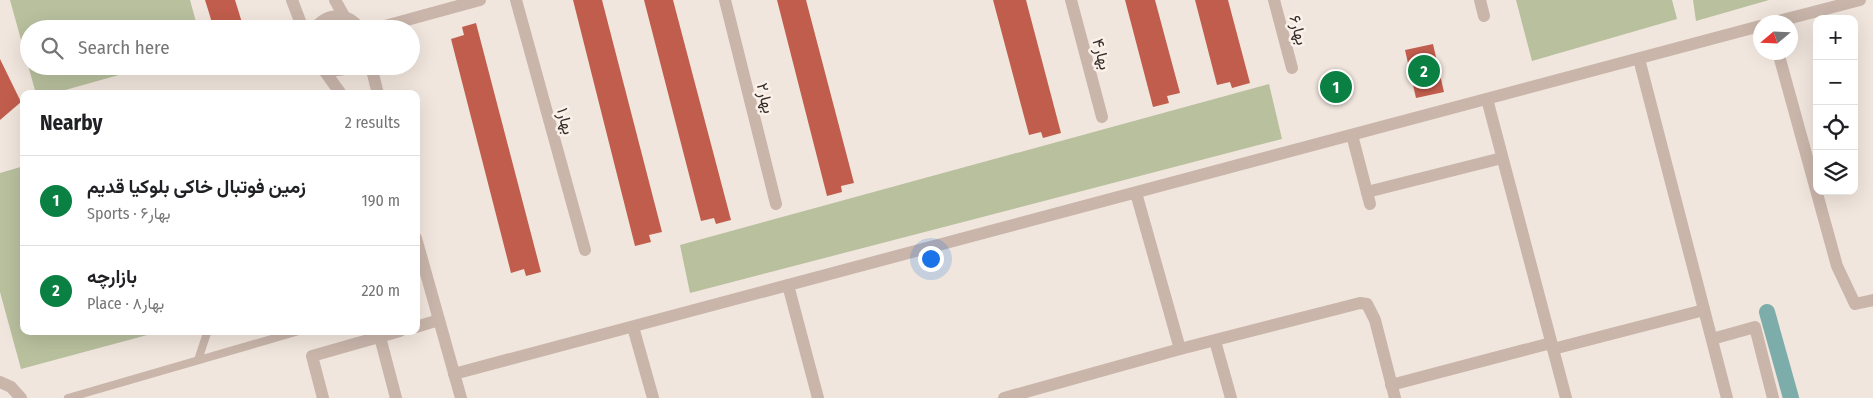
<!DOCTYPE html>
<meta charset="utf-8">
<style>
body{margin:0;font-family:"Fira Sans Condensed",Vazirmatn,sans-serif;background:#f6f6f6;color:#202124}
.controls{position:absolute;right:15px;top:15px;display:grid;overflow:hidden;border-radius:10px;box-shadow:0 5px 20px #0002}
.controls button{width:45px;height:45px;display:grid;place-items:center;padding:0;border:0;border-bottom:1px solid #e0e0e0;background:#fff;color:#202124;font:25px sans-serif}
.compass{position:absolute;left:1753px;top:15px;width:45px;height:45px;border-radius:50%;background:#fff;box-shadow:0 5px 20px #0002;rotate:251deg}
.you{position:absolute;left:930px;top:258px;width:18px;height:18px;margin:-12px;border:4px solid #fff;border-radius:50%;background:#1a73e8;box-shadow:0 0 0 8px #1a73e833}
.badge{display:grid;place-items:center;width:32px;height:32px;border-radius:50%;background:#0b8043;color:#fff;font-size:16px;font-weight:700}
.pin{position:absolute;translate:-50% -50%;border:2px solid #fff;box-shadow:0 1px 5px #0006}
.list{margin:0;padding:0;list-style:none}
h2{display:flex;justify-content:space-between;align-items:center;height:65px;margin:0;padding:0 20px;font-size:21px}
h2 small{font-size:16px;font-weight:400;color:#757577}
.list li{display:grid;grid-template-columns:32px 1fr auto;gap:15px;align-items:center;box-sizing:border-box;height:90px;padding:0 20px;border-top:1px solid #e0e0e0}
.list b{display:block;font-size:19px;white-space:nowrap}
.list p{margin:0;font-size:16px;white-space:nowrap;color:#757577}
.list em{font-size:16px;font-style:normal;color:#757577}
.icon{flex:none;width:28px;height:28px;fill:none;stroke:currentColor;stroke-width:2;stroke-linecap:round;stroke-linejoin:round}
.map{position:relative;flex:none;width:1873px;height:398px;overflow:hidden}
.search{position:absolute;background:#fff;box-shadow:0 5px 20px #0002;left:20px;top:20px;width:400px;height:55px;display:flex;align-items:center;gap:12px;box-sizing:border-box;padding:0 18px;border-radius:28px;color:#757577;font-size:19px}
.panel{position:absolute;background:#fff;box-shadow:0 5px 20px #0002;left:20px;top:90px;width:400px;height:245px;border-radius:10px}
.map>svg:first-child{display:block}
.green{fill:#b8c09e}
.lines{fill:none;stroke-linecap:round;stroke-linejoin:round}
.canal{stroke:#7dadab;stroke-width:16}
.building{fill:#c15d4c}
.service{stroke:#c9b5aa;stroke-width:8}
.minor{stroke:#c9b5aa;stroke-width:12}
.tertiary{stroke:#c9b5aa;stroke-width:12}
.labels{text-anchor:middle;stroke-width:5;stroke-linejoin:round;paint-order:stroke}
.street-label{font-size:16px;fill:#372c29;stroke:#f9f1ea}
</style>
<div class="map">
<svg width="1873" height="398" viewBox="0 0 1873 398">
<rect width="100%" height="100%" fill="#f1e6dd"/>
<g class="green">
<polygon points="10,0 190,0 198,29 29,29 29,66 151,66 51,94 36,94"/>
<polygon points="1516,0 1672,0 1677,19 1532,61"/>
<polygon points="1693,0 1769,0 1696,21"/>
<polygon points="1269,84 1282,139 690,293 680,245"/>
<polygon points="24,166 24,331 151,331 151,334 21,369 0,292 0,173"/>
</g>
<g class="lines">
<polyline class="canal" points="1767,312 1791,398"/>
</g>
<g class="building">
<polygon points="205,0 235,0 244,29 214,29"/>
<polygon points="573,0 602,0 662,232 649,235 651,242 635,246"/>
<polygon points="644,0 673,0 731,220 716,224 714,218 701,221"/>
<polygon points="777,0 806,0 854,183 841,186 842,192 827,196"/>
<polygon points="993,0 1026,0 1061,133 1043,138 1041,132 1029,135"/>
<polygon points="1125,0 1155,0 1180,93 1167,96 1169,103 1153,107"/>
<polygon points="1195,0 1228,0 1250,83 1232,88 1230,82 1217,85"/>
<polygon points="476,23 541,272 526,276 524,269 511,273 451,39 464,35 462,27"/>
<polygon points="1433,44 1444,92 1416,98 1405,50"/>
<polygon points="0,59 21,102 0,120"/>
</g>
<g class="lines">
<g class="service">
<polyline points="198,360 207,333 210,331"/>
<polyline points="68,398 299,331"/>
</g>
<g class="minor">
<polyline points="292,0 303,29"/>
<polyline points="335,0 344,16"/>
<polyline points="516,0 585,250"/>
<polyline points="725,0 776,204"/>
<polyline points="1071,0 1102,117"/>
<polyline points="1274,0 1292,68"/>
<polyline points="1480,0 1484,16"/>
<polyline points="1775,22 1860,0"/>
<path d="M314 29C327 13 347 11 360 29"/>
<polyline points="374,29 480,0"/>
<polyline points="1778,52 1837,266 1855,304 1873,300"/>
<polyline points="1639,59 1727,398"/>
<polyline points="321,66 341,94"/>
<path d="M323 66C333 72 341 71 352 66"/>
<polyline points="371,66 378,94"/>
<polyline points="1487,99 1566,398"/>
<polyline points="1352,135 1370,204"/>
<polyline points="1367,192 1502,158"/>
<polyline points="1136,193 1180,349"/>
<polyline points="788,285 818,398"/>
<polyline points="416,327 439,320"/>
<polyline points="633,327 653,398"/>
<polyline points="380,337 396,398"/>
<polyline points="1712,339 1755,327 1773,398"/>
<polyline points="1215,341 1231,398"/>
<polyline points="1553,349 1704,310"/>
<polyline points="454,374 1760,26"/>
<polyline points="1391,385 1551,343"/>
<polyline points="323,398 312,356 400,331"/>
<polyline points="1004,398 1180,349 1360,303 1367,304 1375,320 1395,398"/>
</g>
<g class="tertiary">
<polyline points="416,238 461,398"/>
<polyline points="0,382 11,387 21,398"/>
</g>
</g>
<g class="labels">
<g class="street-label">
<text transform="translate(1299 30) rotate(75)" y="6">بهار۶</text>
<text transform="translate(1102 54) rotate(75)" y="6">بهار۴</text>
<text transform="translate(766 98) rotate(76)" y="6">بهار۲</text>
<text transform="translate(566 121) rotate(75)" y="6">بهار۱</text>
</g>
</g>
</svg>
<div class="controls">
<button>+</button>
<button>−</button>
<button><svg class="icon" aria-label="locate" viewBox="0 0 24 24"><circle cx="12" cy="12" r="6"/><path d="M12 2v4M12 18v4M2 12h4M18 12h4"/></svg></button>
<button><svg class="icon" aria-label="layers" viewBox="0 0 24 24"><path d="M12 4l9 5-9 5-9-5zM3 14l9 5 9-5"/></svg></button>
</div>
<svg class="compass" viewBox="-18 -18 36 36"><path d="M0-13l5 13h-10z" fill="#e53935"/><path d="M0 13l5-13h-10z" fill="#757577"/></svg>
<div class="you"></div>
<div class="pin badge" style="left:1336px;top:87px">1</div>
<div class="pin badge" style="left:1424px;top:71px">2</div>
<div class="search"><svg class="icon" aria-label="search" viewBox="0 0 24 24"><circle cx="10" cy="10" r="6"/><path d="M15 15l6 6"/></svg>Search here</div>
<section class="panel">
<h2>Nearby<small>2 results</small></h2>
<ul class="list">
<li><span class="badge">1</span><div><b>زمین فوتبال خاکی بلوکیا قدیم</b><p>Sports · بهار۶</p></div><em>190 m</em></li>
<li><span class="badge">2</span><div><b>بازارچه</b><p>Place · بهار۸</p></div><em>220 m</em></li>
</ul>
</section>
</div>
